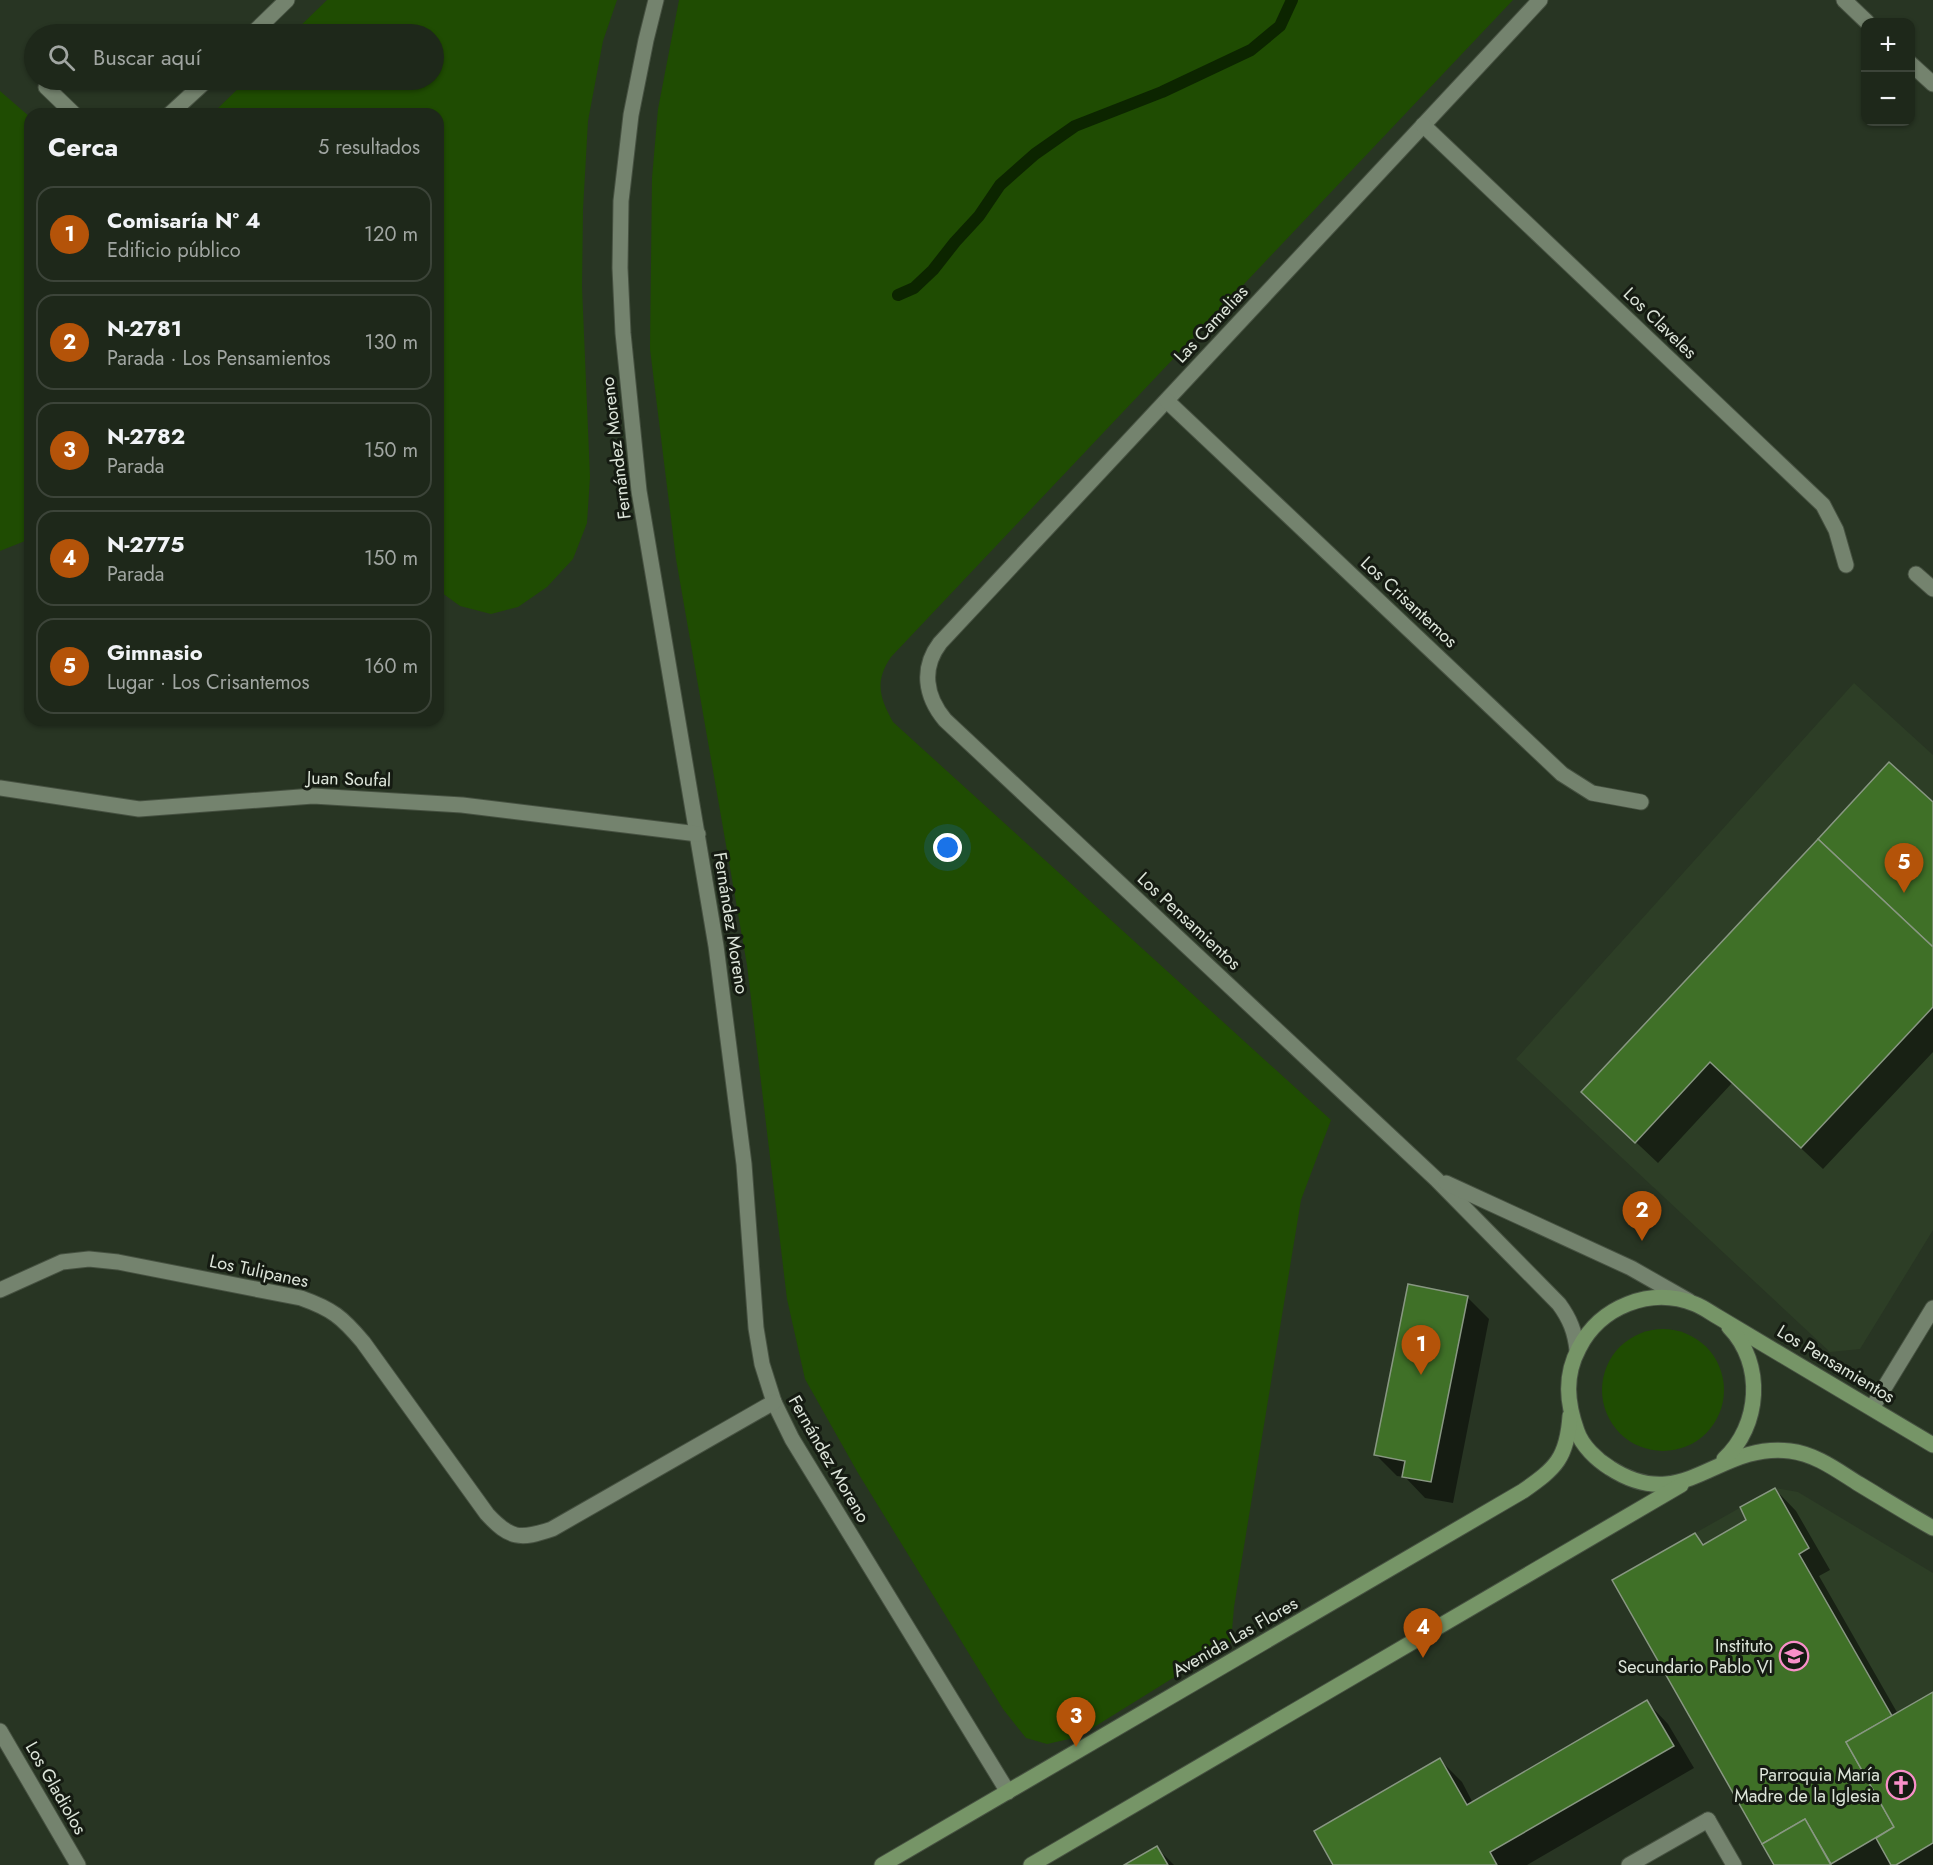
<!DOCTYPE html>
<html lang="es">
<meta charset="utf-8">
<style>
body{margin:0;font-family:Jost,sans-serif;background:#2b3427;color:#f1f3f6}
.controls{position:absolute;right:18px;top:18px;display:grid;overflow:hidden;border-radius:12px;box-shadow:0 2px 4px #0004}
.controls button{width:54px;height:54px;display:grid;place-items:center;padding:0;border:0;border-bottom:2px solid #3c4439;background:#1e281a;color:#f1f3f6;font:30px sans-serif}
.you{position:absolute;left:948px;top:848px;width:21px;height:21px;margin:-15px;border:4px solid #fff;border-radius:50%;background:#1a73e8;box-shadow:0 0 0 9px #1a73e833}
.badge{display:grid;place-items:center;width:39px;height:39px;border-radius:50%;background:#b45309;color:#fff;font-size:20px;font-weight:700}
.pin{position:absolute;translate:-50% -50px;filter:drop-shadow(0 2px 3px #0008)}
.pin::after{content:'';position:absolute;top:32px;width:21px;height:18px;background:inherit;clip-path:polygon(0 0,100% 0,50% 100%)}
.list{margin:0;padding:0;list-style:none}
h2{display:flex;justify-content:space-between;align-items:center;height:78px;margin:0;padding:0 24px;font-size:26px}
h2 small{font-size:20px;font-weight:400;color:#a1a6a2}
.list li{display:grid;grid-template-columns:39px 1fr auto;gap:18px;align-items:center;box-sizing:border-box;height:96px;margin:0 12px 12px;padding:0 12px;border:2px solid #3c4439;border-radius:18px}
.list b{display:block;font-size:22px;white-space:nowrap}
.list p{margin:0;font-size:20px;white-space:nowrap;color:#a1a6a2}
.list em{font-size:20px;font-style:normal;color:#a1a6a2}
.icon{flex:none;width:33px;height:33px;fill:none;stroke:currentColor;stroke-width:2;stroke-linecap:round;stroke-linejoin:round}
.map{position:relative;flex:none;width:1933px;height:1865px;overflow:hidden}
.search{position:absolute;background:#1e281a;box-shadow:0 2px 4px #0004;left:24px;top:24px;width:420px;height:66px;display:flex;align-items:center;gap:15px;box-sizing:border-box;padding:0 21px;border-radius:33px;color:#a1a6a2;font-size:22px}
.panel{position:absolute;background:#1e281a;box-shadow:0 2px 4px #0004;left:24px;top:108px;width:420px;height:618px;border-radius:18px}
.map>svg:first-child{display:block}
.built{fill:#2d3e26}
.green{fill:#1f4c02}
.shadow{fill:#0007}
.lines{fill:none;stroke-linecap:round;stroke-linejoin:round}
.stream{stroke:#0c2500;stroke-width:12}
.building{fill:#3f7027;stroke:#889782;stroke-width:1.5}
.pedestrian-casing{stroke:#465141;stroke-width:17}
.minor-casing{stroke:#465141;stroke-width:17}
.secondary-casing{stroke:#465141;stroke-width:17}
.pedestrian{stroke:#74836e;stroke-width:15}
.minor{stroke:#74836e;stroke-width:15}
.secondary{stroke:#769567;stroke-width:15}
.labels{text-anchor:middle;stroke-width:6;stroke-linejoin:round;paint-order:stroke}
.street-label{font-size:18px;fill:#dde5da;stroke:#151b12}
.poi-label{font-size:18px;fill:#dde5da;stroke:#151b12;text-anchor:end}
</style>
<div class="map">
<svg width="1933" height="1865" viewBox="0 0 1933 1865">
<rect width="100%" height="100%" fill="#283523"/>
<g class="built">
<polygon points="1854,683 1933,755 1933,1230 1860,1349 1830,1352 1516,1059"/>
<polygon points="1775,1488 1798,1492 1933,1573 1933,1865 1774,1865 1612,1580"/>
</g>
<g class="green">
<polygon points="327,0 617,0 603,41 588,121 583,209 582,287 590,477 587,523 573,559 547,587 518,607 491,614 460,606 438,590 438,114 212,114 247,80 434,80 434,34 292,34"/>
<path d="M679 0H1513L891 657C874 682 880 698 893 722L1331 1120 1301 1200 1234 1607 1231 1642 1078 1737 1047 1744 1026 1738 1003 1709 858 1473 805 1379 787 1299 747 965 676 559 650 349 652 178 658 109Z"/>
<polygon points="0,91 30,117 30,539 0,551"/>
<circle cx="1663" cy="1390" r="61"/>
</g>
<g class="shadow">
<polygon points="1933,804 1933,1052 1823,1169 1732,1083 1658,1163 1605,1113"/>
<polygon points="1467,1297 1489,1319 1453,1503 1425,1498 1405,1477 1397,1476 1375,1454"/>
<polygon points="1775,1489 1796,1511 1830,1570 1819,1576 1898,1714 1933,1694 1933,1865 1893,1865 1892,1863 1888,1865 1776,1865 1695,1534 1705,1545 1748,1520"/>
<polygon points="1647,1702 1668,1724 1694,1768 1527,1865 1335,1865 1440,1760 1462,1782 1473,1803"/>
<polygon points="1157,1848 1174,1865 1127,1865"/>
</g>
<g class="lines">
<polyline class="stream" points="898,295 914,288 933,270 955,242 979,216 1000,185 1035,154 1075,126 1162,92 1251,50 1280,26 1292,0"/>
</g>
<g class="building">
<polygon points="1889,762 1933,802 1933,947 1818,839"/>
<polygon points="1818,839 1933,947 1933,1007 1801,1148 1710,1062 1635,1143 1581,1092"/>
<polygon points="1408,1284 1468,1296 1431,1482 1402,1477 1405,1461 1374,1455"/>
<polygon points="1775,1488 1809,1548 1799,1554 1892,1716 1846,1742 1894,1827 1831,1864 1805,1819 1762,1844 1612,1580 1695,1533 1703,1545 1746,1520 1740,1507"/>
<polygon points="1933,1692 1933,1843 1896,1865 1891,1865 1876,1838 1894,1827 1846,1742"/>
<polygon points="1647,1700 1674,1746 1490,1852 1497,1865 1333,1865 1314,1831 1440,1758 1467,1805"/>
<polygon points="1805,1819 1831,1865 1774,1865 1762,1844"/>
<polygon points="1157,1846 1168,1865 1124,1865"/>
</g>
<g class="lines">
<g class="pedestrian-casing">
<g id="pedestrian">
<polyline points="1916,574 1933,589"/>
<polyline points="1872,1408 1933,1308"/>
<polyline points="1629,1865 1708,1820"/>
</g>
</g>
<g class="minor-casing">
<g id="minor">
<polyline points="656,0 646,40 631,115 621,201 620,268 623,333 639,491 716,946 744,1164 756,1328 762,1364 774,1402 792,1439 1008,1792"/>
<path d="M1540 0 940 643C921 668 925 696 945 720L1436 1179 1559 1304C1570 1319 1575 1332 1577 1350"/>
<polyline points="1844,0 1867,22"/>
<polyline points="252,34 287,0"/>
<polyline points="1910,63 1933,84"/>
<polyline points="46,87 74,114"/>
<polyline points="170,114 207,80"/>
<polyline points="1423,125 1823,505 1836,530 1846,565"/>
<polyline points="1167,401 1562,774 1592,793 1641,802"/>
<polyline points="0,788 139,809 313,796 462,805 698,834"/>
<polyline points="1446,1183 1631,1268 1689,1301"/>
<path d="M0 1290 62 1262 89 1259 118 1262 301 1298C332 1309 342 1317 363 1342L487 1514C510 1539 520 1540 552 1529L774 1402"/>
<polyline points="0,1731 78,1865"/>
<polyline points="1708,1820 1734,1865"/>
</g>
</g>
<g class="secondary-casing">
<g id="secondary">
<path d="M1933 1445 1718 1317C1711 1313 1703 1307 1695 1304 1650 1286 1600 1307 1579 1348 1564 1376 1567 1403 1577 1431 1582 1446 1597 1460 1610 1468 1684 1516 1717 1442 1790 1451 1816 1454 1838 1471 1859 1484 1884 1499 1908 1514 1933 1528"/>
<path d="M1724 1459C1760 1426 1765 1364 1729 1327"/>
<path d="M882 1865 1523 1491C1556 1468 1567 1458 1570 1416"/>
<polyline points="1031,1865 1681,1485"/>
</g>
</g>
<use href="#pedestrian" class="pedestrian"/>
<use href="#minor" class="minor"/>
<use href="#secondary" class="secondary"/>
</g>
<defs>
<g id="school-ring" transform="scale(1.5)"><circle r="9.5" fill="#151b12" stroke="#f98fc9" stroke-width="1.5"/><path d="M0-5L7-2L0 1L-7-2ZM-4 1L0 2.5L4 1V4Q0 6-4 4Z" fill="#f98fc9"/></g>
<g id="church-ring" transform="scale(1.5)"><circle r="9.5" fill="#151b12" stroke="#f98fc9" stroke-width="1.5"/><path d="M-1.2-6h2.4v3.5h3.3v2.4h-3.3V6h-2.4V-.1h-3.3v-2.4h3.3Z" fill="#f98fc9"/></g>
</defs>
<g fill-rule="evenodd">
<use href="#school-ring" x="1794" y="1656"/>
<use href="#church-ring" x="1901" y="1785"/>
</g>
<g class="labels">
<g class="street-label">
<text transform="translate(1660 323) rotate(44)" y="6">Los Claveles</text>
<text transform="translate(1211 324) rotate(-47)" y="6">Las Camelias</text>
<text transform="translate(616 448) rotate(-97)" y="6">Fernández Moreno</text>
<text transform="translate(1409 602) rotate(43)" y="6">Los Crisantemos</text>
<text transform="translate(349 779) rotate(2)" y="6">Juan Soufal</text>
<text transform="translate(1189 921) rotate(43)" y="6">Los Pensamientos</text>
<text transform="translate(731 923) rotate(81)" y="6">Fernández Moreno</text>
<text transform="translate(259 1271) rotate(12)" y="6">Los Tulipanes</text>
<text transform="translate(1836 1364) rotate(31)" y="6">Los Pensamientos</text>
<text transform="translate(829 1459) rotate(60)" y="6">Fernández Moreno</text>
<text transform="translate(1235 1637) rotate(-30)" y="6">Avenida Las Flores</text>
<text transform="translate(56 1788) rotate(60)" y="6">Los Gladiolos</text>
</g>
<g class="poi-label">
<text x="1773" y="1652">Instituto<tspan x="1773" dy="21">Secundario Pablo VI</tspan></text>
<text x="1880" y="1781">Parroquia María<tspan x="1880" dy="21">Madre de la Iglesia</tspan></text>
</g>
</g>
</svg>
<div class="controls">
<button>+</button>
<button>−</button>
</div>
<div class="you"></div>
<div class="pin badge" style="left:1421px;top:1375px">1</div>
<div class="pin badge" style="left:1642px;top:1241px">2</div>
<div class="pin badge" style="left:1076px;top:1747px">3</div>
<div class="pin badge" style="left:1423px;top:1658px">4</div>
<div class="pin badge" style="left:1904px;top:893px">5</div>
<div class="search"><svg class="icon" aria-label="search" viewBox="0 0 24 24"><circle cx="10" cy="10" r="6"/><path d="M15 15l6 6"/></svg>Buscar aquí</div>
<section class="panel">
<h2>Cerca<small>5 resultados</small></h2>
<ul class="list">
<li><span class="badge">1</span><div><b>Comisaría Nº 4</b><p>Edificio público</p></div><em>120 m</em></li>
<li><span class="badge">2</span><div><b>N-2781</b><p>Parada · Los Pensamientos</p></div><em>130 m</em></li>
<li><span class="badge">3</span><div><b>N-2782</b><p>Parada</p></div><em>150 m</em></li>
<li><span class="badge">4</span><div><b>N-2775</b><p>Parada</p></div><em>150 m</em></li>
<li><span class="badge">5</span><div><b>Gimnasio</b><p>Lugar · Los Crisantemos</p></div><em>160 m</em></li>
</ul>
</section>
</div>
